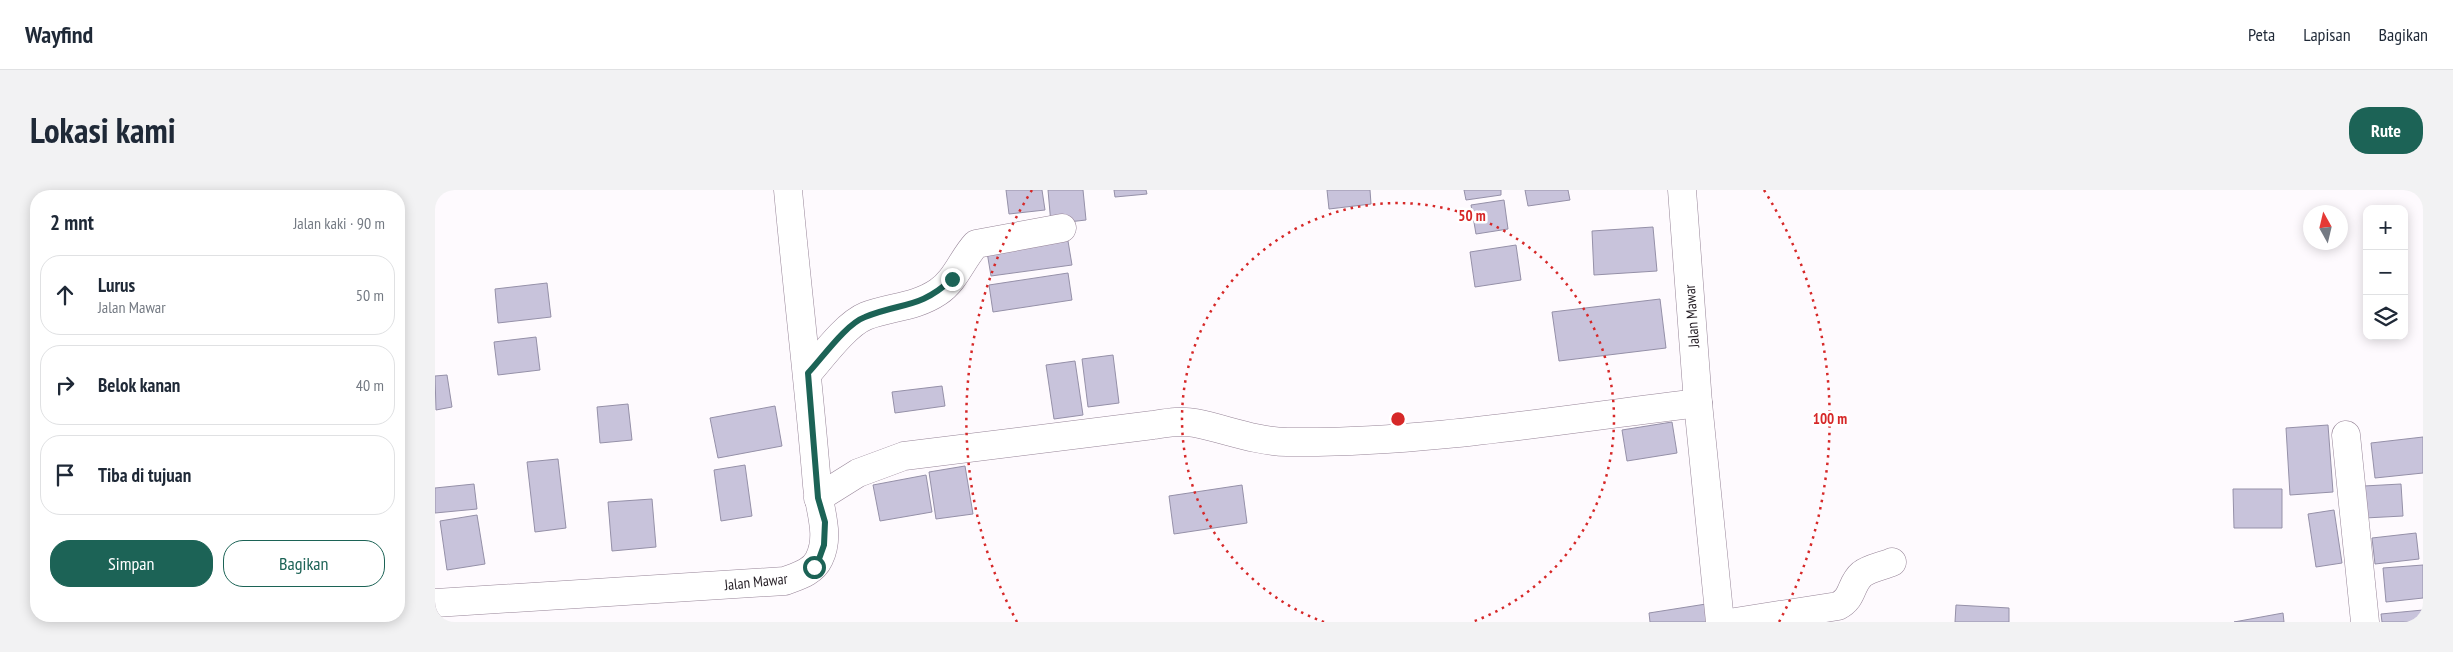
<!DOCTYPE html>
<html lang="id">
<meta charset="utf-8">
<style>
body{margin:0;font-family:"PT Sans Narrow",sans-serif;background:#f2f2f3;color:#1f2937}
.controls{position:absolute;right:15px;top:15px;display:grid;overflow:hidden;border-radius:10px;box-shadow:0 2px 12px #0003}
.controls button{width:45px;height:45px;display:grid;place-items:center;padding:0;border:0;border-bottom:1px solid #e0e1e3;background:#fff;color:#1f2937;font:25px sans-serif}
.compass{position:absolute;left:1868px;top:15px;width:45px;height:45px;border-radius:50%;background:#fff;box-shadow:0 2px 12px #0003;rotate:352deg}
.stop{position:absolute;width:15px;height:15px;margin:-11px;border:4px solid #1c6356;border-radius:50%;background:#fff}
.stop.end{background:#1c6356;border-color:#fff;box-shadow:0 1px 5px #0008}
.list{margin:0;padding:0;list-style:none}
h2{display:flex;justify-content:space-between;align-items:center;height:65px;margin:0;padding:0 20px;font-size:21px}
h2 small{font-size:16px;font-weight:400;color:#747a83}
.list li{display:grid;grid-template-columns:32px 1fr auto;gap:15px;align-items:center;box-sizing:border-box;height:80px;margin:0 10px 10px;padding:0 10px;border:1px solid #e0e1e3;border-radius:20px}
.list b{display:block;font-size:19px;white-space:nowrap}
.list p{margin:0;font-size:16px;white-space:nowrap;color:#747a83}
.list em{font-size:16px;font-style:normal;color:#747a83}
.actions{display:flex;gap:10px;padding:15px 20px}
.actions a{flex:1;padding:11px 0;border:1px solid #1c6356;border-radius:20px;text-align:center;font-size:18px;color:#1c6356}
.actions .main{background:#1c6356;color:#fff}
.icon{flex:none;width:28px;height:28px;fill:none;stroke:currentColor;stroke-width:2;stroke-linecap:round;stroke-linejoin:round}
.map{position:relative;flex:none;width:1988px;height:432px;overflow:hidden;border-radius:20px}
header{display:flex;align-items:center;gap:30px;box-sizing:border-box;height:70px;padding:0 25px;background:#fff;border-bottom:1px solid #e0e1e3}
header strong{font-size:24px}
nav{display:flex;gap:28px;margin-inline-start:auto;font-size:18px}
.intro{display:flex;align-items:center;justify-content:space-between;box-sizing:border-box;height:120px;padding:0 30px}
h1{margin:0;font-size:35px}
.button{padding:12px 22px;border-radius:20px;background:#1c6356;color:#fff;font-size:18px;font-weight:700}
main{display:flex;gap:30px;padding:0 30px}
aside{flex:1;background:#fff;border-radius:20px;box-shadow:0 2px 12px #0003}
.map>svg:first-child{display:block}
.building{fill:#c8c3db;stroke:#9590a8}
.lines{fill:none;stroke-linecap:round;stroke-linejoin:round}
.minor-casing{stroke:#978598;stroke-width:29}
.minor{stroke:#fff;stroke-width:28}
.route{stroke:#1c6356;stroke-width:6}
.ring{fill:none;stroke:#d62828;stroke-width:2.5;stroke-dasharray:2.5 5}
.labels{text-anchor:middle;stroke-width:5;stroke-linejoin:round;paint-order:stroke}
.street-label{font-size:15px;fill:#241d24;stroke:#fff}
.centre{fill:#d62828;stroke:#fff;stroke-width:2.5}
.ring-label{font-size:15px;text-anchor:middle;font-weight:bold;fill:#d62828;stroke:#fff;stroke-width:5;stroke-linejoin:round;paint-order:stroke}
</style>
<header>
<strong>Wayfind</strong>
<nav><a>Peta</a><a>Lapisan</a><a>Bagikan</a></nav>
</header>
<div class="intro"><h1>Lokasi kami</h1><a class="button">Rute</a></div>
<main>
<aside>
<h2>2 mnt<small>Jalan kaki · 90 m</small></h2>
<ul class="list">
<li><svg class="icon" aria-label="ahead" viewBox="0 0 24 24"><path d="M12 20V5M6 11l6-6 6 6"/></svg><div><b>Lurus</b><p>Jalan Mawar</p></div><em>50 m</em></li>
<li><svg class="icon" aria-label="right" viewBox="0 0 24 24"><path d="M7 20v-9h11M14 6l5 5-5 5"/></svg><div><b>Belok kanan</b></div><em>40 m</em></li>
<li><svg class="icon" aria-label="arrive" viewBox="0 0 24 24"><path d="M6 21V4h12l-3 4 3 4H6"/></svg><div><b>Tiba di tujuan</b></div></li>
</ul>
<div class="actions"><a class="main">Simpan</a><a>Bagikan</a></div>
</aside>
<div class="map">
<svg width="1988" height="432" viewBox="0 0 1988 432">
<rect width="100%" height="100%" fill="#fefafe"/>
<g class="building">
<polygon points="571,0 607,0 610,20 574,24"/>
<polygon points="613,0 648,0 651,30 616,34"/>
<polygon points="679,0 711,0 712,4 680,7"/>
<polygon points="892,0 935,0 936,14 894,19"/>
<polygon points="1029,0 1066,0 1066,5 1031,10"/>
<polygon points="1090,0 1133,0 1135,10 1093,16"/>
<polygon points="1069,10 1073,39 1041,44 1036,15"/>
<polygon points="1218,37 1222,81 1159,85 1157,41"/>
<polygon points="632,45 637,75 556,86 551,56"/>
<polygon points="1081,55 1086,90 1040,97 1035,62"/>
<polygon points="633,83 637,110 558,122 554,95"/>
<polygon points="112,93 116,127 63,133 60,99"/>
<polygon points="1225,109 1231,158 1124,171 1117,122"/>
<polygon points="101,147 105,180 63,185 59,152"/>
<polygon points="678,165 684,213 653,217 647,169"/>
<polygon points="640,171 648,225 619,229 611,175"/>
<polygon points="12,185 17,217 1,220 0,186"/>
<polygon points="507,196 510,216 460,223 457,202"/>
<polygon points="193,214 197,250 165,253 162,217"/>
<polygon points="340,216 347,256 283,268 275,228"/>
<polygon points="1237,232 1242,263 1192,271 1187,240"/>
<polygon points="1893,235 1898,302 1855,305 1851,238"/>
<polygon points="1988,247 1988,283 1940,288 1936,253"/>
<polygon points="123,269 131,338 100,342 92,272"/>
<polygon points="310,275 317,326 286,331 279,280"/>
<polygon points="530,276 538,324 501,329 494,282"/>
<polygon points="491,285 497,322 445,331 438,295"/>
<polygon points="39,294 42,319 0,323 0,298"/>
<polygon points="1966,294 1968,326 1930,328 1929,296"/>
<polygon points="807,295 812,333 739,344 734,306"/>
<polygon points="1798,299 1847,299 1847,338 1799,338"/>
<polygon points="217,309 221,357 177,361 173,312"/>
<polygon points="1899,320 1907,373 1881,377 1873,324"/>
<polygon points="42,325 50,374 12,380 5,331"/>
<polygon points="1981,343 1984,369 1940,374 1937,348"/>
<polygon points="1988,375 1988,408 1951,412 1948,378"/>
<polygon points="1271,414 1274,432 1215,432 1214,423"/>
<polygon points="1521,415 1574,418 1574,432 1520,432"/>
<polygon points="1988,420 1988,432 1947,432 1946,424"/>
<polygon points="1848,423 1849,432 1799,432"/>
</g>
<g class="lines">
<g class="minor-casing">
<g id="minor">
<polyline points="1247,0 1263,213 1285,432"/>
<path d="M373 183C387 167 411 134 431 126 455 117 481 117 503 102 521 90 527 69 541 54L627 38"/>
<polyline points="1911,245 1930,432"/>
<path d="M383 308 423 283 469 266 718 235C731 233 746 230 760 233 791 239 819 251 852 252 986 254 1129 229 1263 213"/>
<path d="M0 413 350 391C363 386 378 382 384 369 396 345 384 319 382 295 374 196 362 98 353 0"/>
<path d="M1300 432 1403 416C1419 408 1415 394 1427 384 1435 378 1448 376 1457 372"/>
</g>
</g>
<use href="#minor" class="minor"/>
</g>
<g class="lines">
<path class="route" d="M379 377 384 369 389 355 390 332 383 308 373 183C388 167 411 134 430 127 467 112 485 119 517 89"/>
</g>
<g class="ring">
<path d="M889 432A216 216 0 1 1 1037 432"/>
<path d="M582 432A432 432 0 0 1 597 0M1329 0A432 432 0 0 1 1344 432"/>
</g>
<g class="labels">
<g class="street-label">
<text transform="translate(1257 126) rotate(-94)" y="5">Jalan Mawar</text>
<text transform="translate(321 392) rotate(-6)" y="5">Jalan Mawar</text>
</g>
</g>
<circle cx="963" cy="229" r="8" class="centre"/>
<g class="ring-label">
<text x="1037" y="31">50 m</text>
<text x="1395" y="234">100 m</text>
</g>
</svg>
<div class="controls">
<button>+</button>
<button>−</button>
<button><svg class="icon" aria-label="layers" viewBox="0 0 24 24"><path d="M12 4l9 5-9 5-9-5zM3 14l9 5 9-5"/></svg></button>
</div>
<svg class="compass" viewBox="-18 -18 36 36"><path d="M0-13l5 13h-10z" fill="#e53935"/><path d="M0 13l5-13h-10z" fill="#747a83"/></svg>
<div class="stop" style="left:379px;top:377px"></div>
<div class="stop end" style="left:517px;top:89px"></div>
</div>
</main>
